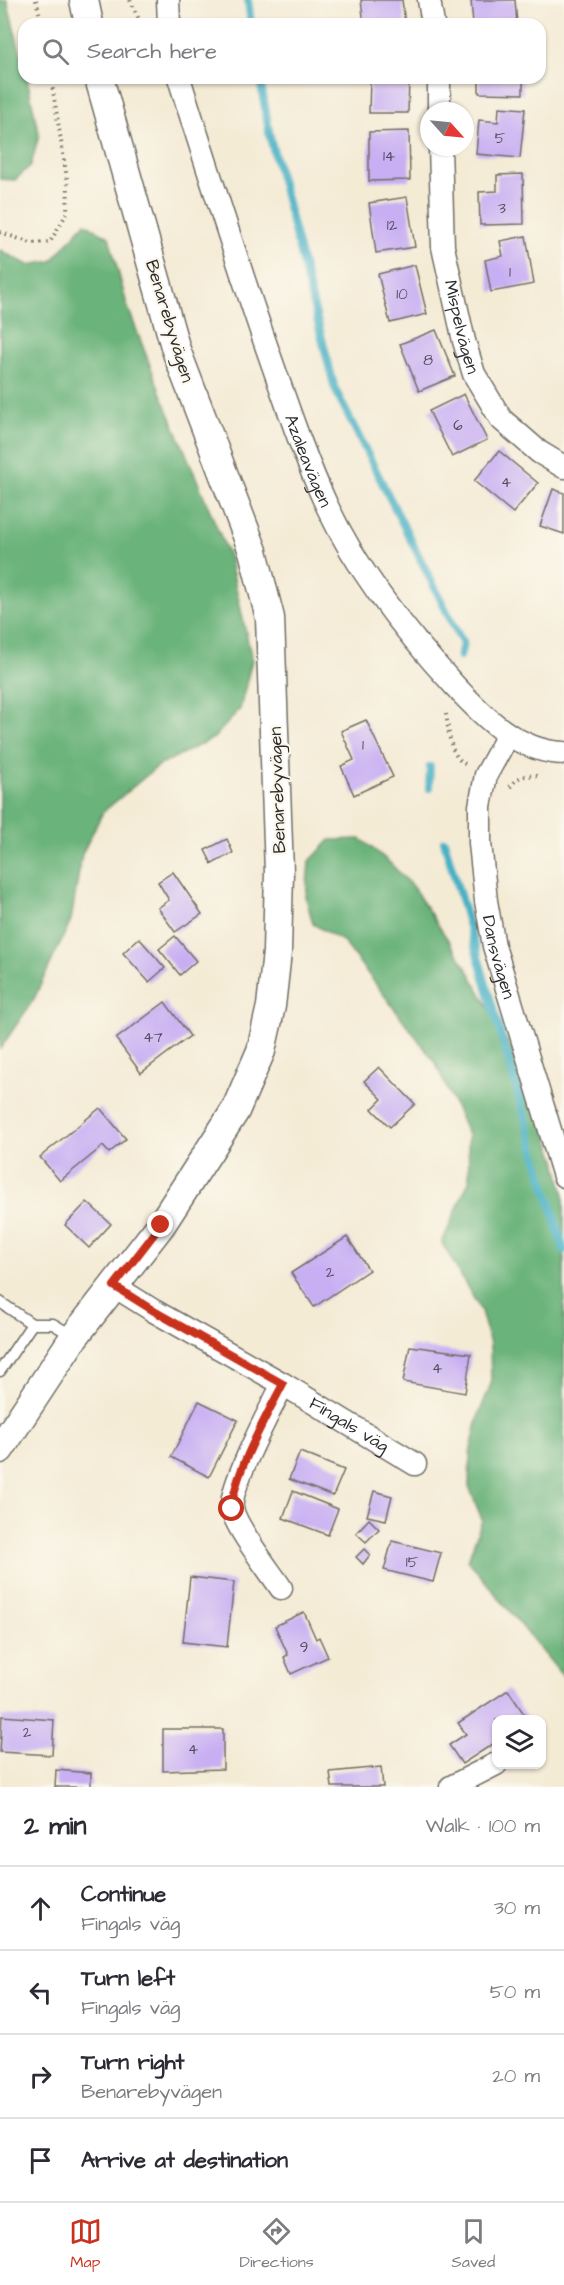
<!DOCTYPE html>
<meta charset="utf-8">
<style>
body{margin:0;font-family:"Architects Daughter",sans-serif;background:#f2f2f3;color:#2b2b33}
.controls{position:absolute;right:18px;bottom:18px;display:grid;overflow:hidden;border-radius:12px;box-shadow:0 2px 4px #0004}
.controls button{width:54px;height:54px;display:grid;place-items:center;padding:0;border:0;border-bottom:2px solid #e1e1e2;background:#fff;color:#2b2b33;font:30px sans-serif}
.compass{position:absolute;left:420px;top:102px;width:54px;height:54px;border-radius:50%;background:#fff;box-shadow:0 2px 4px #0004;rotate:117deg}
.stop{position:absolute;width:18px;height:18px;margin:-14px;border:4px solid #c8321e;border-radius:50%;background:#fff}
.stop.end{background:#c8321e;border-color:#fff;box-shadow:0 2px 6px #0008}
.list{margin:0;padding:0;list-style:none}
h2{display:flex;justify-content:space-between;align-items:center;height:78px;margin:0;padding:0 24px;font-size:26px}
h2 small{font-size:20px;font-weight:400;color:#7c7c81}
.list li{display:grid;grid-template-columns:39px 1fr auto;gap:18px;align-items:center;box-sizing:border-box;height:84px;padding:0 24px;border-top:2px solid #e1e1e2}
.list b{display:block;font-size:22px;white-space:nowrap}
.list p{margin:0;font-size:20px;white-space:nowrap;color:#7c7c81}
.list em{font-size:20px;font-style:normal;color:#7c7c81}
.icon{flex:none;width:33px;height:33px;fill:none;stroke:currentColor;stroke-width:2;stroke-linecap:round;stroke-linejoin:round}
.map{position:relative;flex:none;width:564px;height:1787px;overflow:hidden}
.search{position:absolute;background:#fff;box-shadow:0 2px 4px #0004;left:18px;right:18px;top:18px;height:66px;display:flex;align-items:center;gap:15px;box-sizing:border-box;padding:0 21px;border-radius:18px;color:#7c7c81;font-size:22px}
.sheet{height:414px;background:#fff}
nav{display:flex;justify-content:space-around;align-items:center;box-sizing:border-box;height:84px;border-top:2px solid #e1e1e2;background:#fff;font-size:16px;color:#7c7c81}
nav a{display:grid;justify-items:center;gap:3px}
nav .on{color:#c8321e}
.map>svg:first-child{display:block}
.forest{fill:#6bb37a;stroke:#4b6f52;stroke-width:1.5}
.lines{fill:none;stroke-linecap:round;stroke-linejoin:round}
.stream{stroke:#47b1c5;stroke-width:8}
.building{fill:#c8aef3}
.service-casing{stroke:#716e66;stroke-width:13}
.minor-casing{stroke:#716e66;stroke-width:25}
.tertiary-casing{stroke:#716e66;stroke-width:31}
.path{stroke:#716e66;stroke-width:4;stroke-dasharray:1.5 4.5;stroke-linecap:butt}
.service{stroke:#fff;stroke-width:10}
.minor{stroke:#fff;stroke-width:22}
.tertiary{stroke:#fff;stroke-width:28}
.route{stroke:#c8321e;stroke-width:8}
.labels{text-anchor:middle;stroke-width:4.5;stroke-linejoin:round;paint-order:stroke}
.number-label{font-size:15px;fill:#524c5d}
.street-label{font-size:18px;fill:#2b2b2b;stroke:#fbf7ec}
</style>
<div class="map">
<svg width="564" height="1787" viewBox="0 0 564 1787">
<rect width="100%" height="100%" fill="#fbf7ec"/>
<filter id="ink" filterUnits="userSpaceOnUse"><feTurbulence type="fractalNoise" baseFrequency=".0167" numOctaves="2"/><feDisplacementMap in="SourceGraphic" scale="12" xChannelSelector="R" yChannelSelector="G"/><feConvolveMatrix kernelMatrix="1 2 1 2 8 2 1 2 1" color-interpolation-filters="sRGB"/></filter>
<filter id="wash" filterUnits="userSpaceOnUse"><feTurbulence type="fractalNoise" baseFrequency=".008" numOctaves="4" result="noise"/><feDisplacementMap in="SourceGraphic" scale="24" xChannelSelector="R" yChannelSelector="G"/><feGaussianBlur stdDeviation="1.35" result="paint"/><feColorMatrix in="noise" values="0 0 0 0 0 0 0 0 0 0 0 0 0 0 0 0 0 1.4 0 .05"/><feComposite in="paint" operator="in"/></filter>
<g filter="url(#wash)">
<rect width="100%" height="100%" fill="#f4ebd5"/>
<g class="forest">
<polygon points="0,0 7,0 24,67 24,78 27,78 39,135 31,165 15,180 0,179"/>
<polygon points="85,223 109,237 127,305 161,394 229,556 252,660 240,709 214,738 158,766 103,812 82,854 71,920 34,999 0,1049 0,250 28,265 52,261"/>
<polygon points="361,839 388,861 412,886 468,970 526,1075 556,1160 564,1195 564,1678 468,1560 482,1520 469,1486 470,1453 479,1414 491,1384 490,1344 481,1311 442,1243 469,1181 468,1135 435,1062 343,941 313,924 306,898 309,862 330,840"/>
</g>
<g class="lines">
<g class="stream">
<polyline points="248,0 251,24"/>
<polyline points="260,78 270,137 335,389 463,644 460,656"/>
<polyline points="429,788 430,767"/>
<polyline points="444,841 564,1250"/>
</g>
</g>
<g id="blocks">
<g class="building">
<polygon points="361,0 402,0 405,24 364,24"/>
<polygon points="471,0 515,0 517,24 473,24"/>
<polygon points="370,78 409,78 408,113 369,113"/>
<polygon points="479,78 523,78 523,94 479,93"/>
<polygon points="499,107 525,109 520,158 476,154 479,120 498,122"/>
<polygon points="409,131 410,180 369,181 369,132"/>
<polygon points="523,174 524,224 480,225 479,192 497,191 497,175"/>
<polygon points="407,197 415,247 376,253 369,203"/>
<polygon points="526,236 534,284 491,292 485,260 503,256 500,241"/>
<polygon points="415,265 427,314 390,323 378,274"/>
<polygon points="436,330 455,376 419,391 400,344"/>
<polygon points="464,394 487,440 452,457 429,411"/>
<polygon points="499,451 538,483 513,513 474,481"/>
<polygon points="553,489 564,493 564,534 540,526"/>
<polygon points="366,720 393,777 354,795 341,766 354,760 341,731"/>
<polygon points="227,839 233,853 212,864 205,850"/>
<polygon points="173,872 202,914 175,932 158,908 169,900 158,882"/>
<polygon points="175,936 196,961 180,975 159,949"/>
<polygon points="139,938 165,968 149,982 123,953"/>
<polygon points="165,1002 190,1036 141,1073 116,1039"/>
<polygon points="379,1067 415,1104 390,1127 372,1109 382,1099 364,1081"/>
<polygon points="100,1108 126,1139 109,1153 103,1146 60,1181 40,1157"/>
<polygon points="87,1202 111,1224 89,1248 65,1225"/>
<polygon points="347,1237 369,1270 314,1307 291,1273"/>
<polygon points="410,1346 471,1354 465,1393 403,1382"/>
<polygon points="199,1401 238,1420 209,1477 171,1457"/>
<polygon points="300,1452 344,1470 333,1496 289,1479"/>
<polygon points="293,1491 338,1509 328,1535 283,1518"/>
<polygon points="374,1491 392,1496 386,1520 367,1516"/>
<polygon points="369,1519 379,1529 366,1542 356,1533"/>
<polygon points="392,1541 441,1553 433,1582 384,1570"/>
<polygon points="364,1549 370,1555 363,1564 356,1557"/>
<polygon points="190,1577 234,1582 227,1647 183,1642"/>
<polygon points="304,1612 316,1639 319,1637 328,1657 291,1674 284,1657 288,1655 275,1626"/>
<polygon points="508,1690 528,1720 496,1720 496,1742 462,1764 449,1745 466,1734 458,1723"/>
<polygon points="2,1716 54,1720 52,1755 0,1752"/>
<polygon points="163,1729 223,1729 223,1769 163,1771"/>
<polygon points="381,1767 383,1787 332,1787 330,1772"/>
<polygon points="56,1770 91,1773 91,1787 55,1787"/>
</g>
</g>
</g>
<g filter="url(#ink)">
<use href="#blocks" fill-opacity="0" stroke="#716e66" stroke-width="1.5"/>
<g class="lines">
<g class="service-casing">
<g id="service">
<polyline points="0,1302 32,1324 53,1324 73,1336"/>
<polyline points="0,1371 32,1324"/>
</g>
</g>
<g class="minor-casing">
<g id="minor">
<polyline points="168,0 169,24"/>
<polyline points="429,0 433,24"/>
<path id="s1" d="M179 78C208 170 237 262 269 354 287 405 304 457 327 506 358 572 406 633 455 686 484 717 518 752 564 753"/>
<polyline points="439,78 439,111"/>
<path id="s2" d="M440 147 443 247 464 341 474 374 501 419 539 452 564 467"/>
<path id="s3" d="M508 735 486 775 480 806V843L486 901 494 946 564 1176"/>
<path id="s4" d="M114 1286 154 1311 283 1384 415 1464"/>
<path d="M281 1588C269 1570 235 1527 232 1508 229 1487 272 1406 283 1384"/>
<polyline points="451,1787 496,1764"/>
</g>
</g>
<g class="tertiary-casing">
<g id="tertiary">
<polyline points="84,0 89,24"/>
<polyline points="0,1449 74,1337 161,1225 235,1111 261,1051 271,1006 277,952 279,872 270,618 253,551 176,350 99,78"/>
</g>
</g>
<g class="path">
<polyline points="36,0 42,24"/>
<polyline points="130,0 141,24"/>
<polyline points="0,232 31,243 50,242 67,213 68,185 51,78"/>
<path d="M446 714C449 731 449 755 465 764"/>
<path d="M510 787C518 776 523 775 537 776"/>
</g>
<use href="#service" class="service"/>
<use href="#minor" class="minor"/>
<use href="#tertiary" class="tertiary"/>
</g>
</g>
<g class="lines" filter="url(#ink)">
<path class="route" d="M161 1225 114 1286 154 1311 283 1384C267 1415 233 1475 232 1509"/>
</g>
<g class="labels">
<g class="number-label">
<text x="500" y="143">5</text>
<text x="389" y="161">14</text>
<text x="502" y="213">3</text>
<text x="392" y="230">12</text>
<text x="510" y="277">1</text>
<text x="402" y="299">10</text>
<text x="428" y="365">8</text>
<text x="458" y="430">6</text>
<text x="506" y="487">4</text>
<text x="363" y="750">1</text>
<text x="153" y="1042">47</text>
<text x="330" y="1277">2</text>
<text x="437" y="1373">4</text>
<text x="412" y="1567">15</text>
<text x="304" y="1652">9</text>
<text x="27" y="1737">2</text>
<text x="193" y="1754">4</text>
</g>
<g class="street-label">
<text transform="translate(170 321) rotate(73)" y="6">Benarebyvägen</text>
<text dy="6" stroke="none"><textPath href="#s2" startOffset="182">Mispelvägen</textPath></text>
<text dy="6" stroke="none"><textPath href="#s1" startOffset="404">Azaleavägen</textPath></text>
<text transform="translate(277 790) rotate(-92)" y="6">Benarebyvägen</text>
<text dy="6" stroke="none"><textPath href="#s3" startOffset="230">Dansvägen</textPath></text>
<text dy="6" stroke="none"><textPath href="#s4" startOffset="273">Fingals väg</textPath></text>
</g>
</g>
</svg>
<div class="controls">
<button><svg class="icon" aria-label="layers" viewBox="0 0 24 24"><path d="M12 4l9 5-9 5-9-5zM3 14l9 5 9-5"/></svg></button>
</div>
<svg class="compass" viewBox="-18 -18 36 36"><path d="M0-13l5 13h-10z" fill="#e53935"/><path d="M0 13l5-13h-10z" fill="#7c7c81"/></svg>
<div class="stop" style="left:232px;top:1509px"></div>
<div class="stop end" style="left:161px;top:1225px"></div>
<div class="search"><svg class="icon" aria-label="search" viewBox="0 0 24 24"><circle cx="10" cy="10" r="6"/><path d="M15 15l6 6"/></svg>Search here</div>
</div>
<section class="sheet">
<h2>2 min<small>Walk · 100 m</small></h2>
<ul class="list">
<li><svg class="icon" aria-label="ahead" viewBox="0 0 24 24"><path d="M12 20V5M6 11l6-6 6 6"/></svg><div><b>Continue</b><p>Fingals väg</p></div><em>30 m</em></li>
<li><svg class="icon" aria-label="left" viewBox="0 0 24 24"><path d="M17 20v-9H6M10 6l-5 5 5 5"/></svg><div><b>Turn left</b><p>Fingals väg</p></div><em>50 m</em></li>
<li><svg class="icon" aria-label="right" viewBox="0 0 24 24"><path d="M7 20v-9h11M14 6l5 5-5 5"/></svg><div><b>Turn right</b><p>Benarebyvägen</p></div><em>20 m</em></li>
<li><svg class="icon" aria-label="arrive" viewBox="0 0 24 24"><path d="M6 21V4h12l-3 4 3 4H6"/></svg><div><b>Arrive at destination</b></div></li>
</ul>
</section>
<nav>
<a class="on"><svg class="icon" aria-label="map" viewBox="0 0 24 24"><path d="M3 6l6-2 6 2 6-2v14l-6 2-6-2-6 2zM9 4v14M15 6v14"/></svg>Map</a>
<a><svg class="icon" aria-label="directions" viewBox="0 0 24 24"><path d="M12 3l9 9-9 9-9-9zM9 14v-3h6M13 9l2 2-2 2"/></svg>Directions</a>
<a><svg class="icon" aria-label="saved" viewBox="0 0 24 24"><path d="M7 4h10v16l-5-4-5 4z"/></svg>Saved</a>
</nav>
